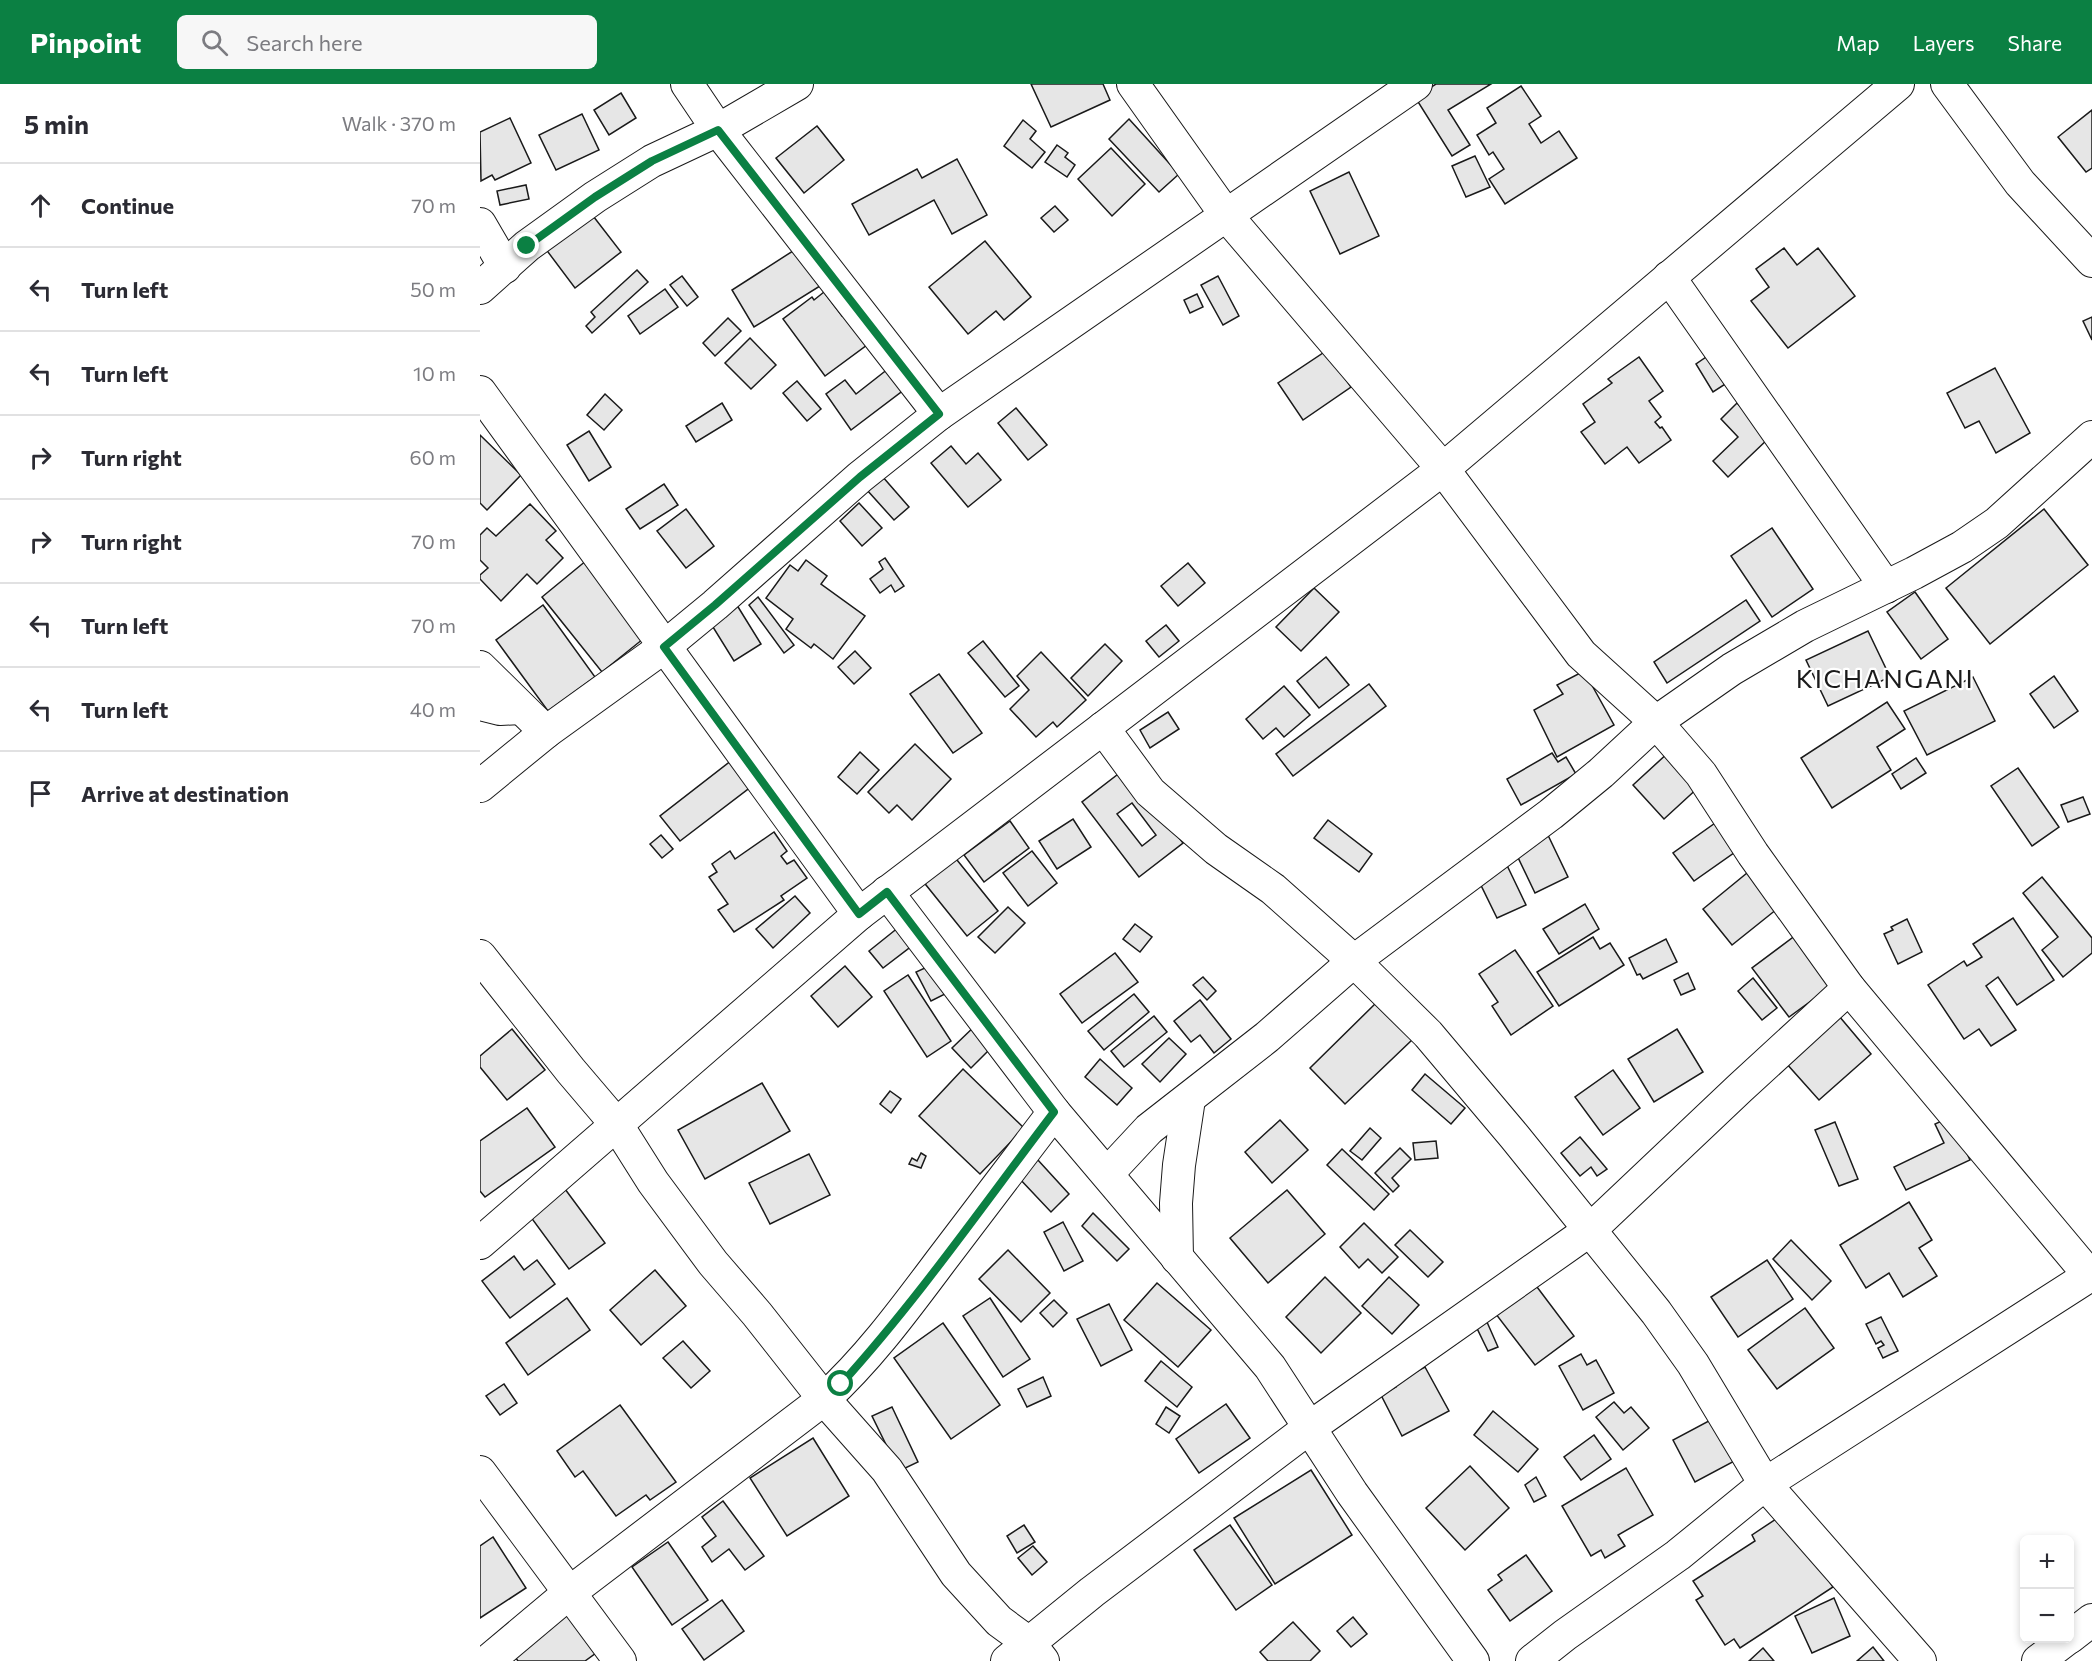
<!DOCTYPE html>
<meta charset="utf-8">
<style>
body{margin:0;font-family:Commissioner,sans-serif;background:#f7f7f7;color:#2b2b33}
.controls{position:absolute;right:18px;bottom:18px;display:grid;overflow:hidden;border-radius:9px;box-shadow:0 3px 9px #0003}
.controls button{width:54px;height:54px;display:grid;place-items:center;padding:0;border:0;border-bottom:2px solid #e1e1e2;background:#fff;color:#2b2b33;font:30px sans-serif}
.stop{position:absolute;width:18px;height:18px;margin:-14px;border:4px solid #0b8043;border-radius:50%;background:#fff}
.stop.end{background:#0b8043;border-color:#fff;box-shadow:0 2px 6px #0008}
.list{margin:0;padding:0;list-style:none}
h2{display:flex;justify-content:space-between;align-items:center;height:78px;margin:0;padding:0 24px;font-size:26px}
h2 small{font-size:20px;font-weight:400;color:#7c7c81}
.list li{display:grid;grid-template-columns:39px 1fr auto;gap:18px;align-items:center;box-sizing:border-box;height:84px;padding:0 24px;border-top:2px solid #e1e1e2}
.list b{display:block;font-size:22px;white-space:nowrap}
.list em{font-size:20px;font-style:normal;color:#7c7c81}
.icon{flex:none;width:33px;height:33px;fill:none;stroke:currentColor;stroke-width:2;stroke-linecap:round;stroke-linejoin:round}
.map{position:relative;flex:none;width:1612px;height:1577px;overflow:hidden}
header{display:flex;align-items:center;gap:36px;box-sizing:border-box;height:84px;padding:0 30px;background:#0b8043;color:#fff}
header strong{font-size:28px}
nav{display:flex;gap:33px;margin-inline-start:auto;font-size:21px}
.search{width:420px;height:54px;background:#f7f7f7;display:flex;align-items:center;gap:15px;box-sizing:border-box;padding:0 21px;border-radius:9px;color:#7c7c81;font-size:22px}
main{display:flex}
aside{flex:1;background:#fff}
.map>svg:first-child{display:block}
.building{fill:#e6e6e6;stroke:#1a1a1a;stroke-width:1.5;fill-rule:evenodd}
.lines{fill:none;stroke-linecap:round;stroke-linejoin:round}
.minor-casing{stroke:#1a1a1a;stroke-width:34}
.minor{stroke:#fff;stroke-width:32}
.route{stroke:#0b8043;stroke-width:8}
.labels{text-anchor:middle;stroke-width:4.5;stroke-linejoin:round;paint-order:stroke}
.quarter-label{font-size:26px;letter-spacing:1.5px;fill:#1a1a1a;stroke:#fff}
</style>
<header>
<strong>Pinpoint</strong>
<div class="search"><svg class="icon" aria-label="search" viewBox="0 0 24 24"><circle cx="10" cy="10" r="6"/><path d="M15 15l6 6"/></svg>Search here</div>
<nav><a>Map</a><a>Layers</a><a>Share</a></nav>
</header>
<main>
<aside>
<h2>5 min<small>Walk · 370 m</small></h2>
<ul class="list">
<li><svg class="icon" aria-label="ahead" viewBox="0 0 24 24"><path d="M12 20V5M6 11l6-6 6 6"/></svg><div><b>Continue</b></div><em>70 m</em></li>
<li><svg class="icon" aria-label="left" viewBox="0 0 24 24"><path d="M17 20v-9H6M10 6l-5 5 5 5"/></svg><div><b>Turn left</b></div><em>50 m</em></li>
<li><svg class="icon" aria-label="left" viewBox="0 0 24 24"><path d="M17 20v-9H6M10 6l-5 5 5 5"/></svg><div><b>Turn left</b></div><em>10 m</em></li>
<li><svg class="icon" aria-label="right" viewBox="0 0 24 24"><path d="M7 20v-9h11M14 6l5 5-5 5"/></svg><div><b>Turn right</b></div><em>60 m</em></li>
<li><svg class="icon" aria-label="right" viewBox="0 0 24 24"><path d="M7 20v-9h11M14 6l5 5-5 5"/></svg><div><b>Turn right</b></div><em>70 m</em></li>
<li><svg class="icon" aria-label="left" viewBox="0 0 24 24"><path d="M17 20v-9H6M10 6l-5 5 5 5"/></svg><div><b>Turn left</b></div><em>70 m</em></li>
<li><svg class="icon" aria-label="left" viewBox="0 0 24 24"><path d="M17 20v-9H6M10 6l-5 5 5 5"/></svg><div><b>Turn left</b></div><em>40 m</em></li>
<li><svg class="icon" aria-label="arrive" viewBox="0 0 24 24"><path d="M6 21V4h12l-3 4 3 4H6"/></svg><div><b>Arrive at destination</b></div></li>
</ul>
</aside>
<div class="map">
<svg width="1612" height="1577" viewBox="0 0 1612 1577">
<rect width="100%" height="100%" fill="#fff"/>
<g class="building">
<polygon points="551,0 623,0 630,16 571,43"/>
<polygon points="956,0 1011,0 968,26 990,61 972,72 935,13"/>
<polygon points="1041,2 1061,32 1049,40 1061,59 1079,47 1097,74 1025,120 1009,95 1024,85 1013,68 1009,71 997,51 1016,39 1007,24"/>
<polygon points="141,9 156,34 129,51 114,26"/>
<polygon points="1612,26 1612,84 1606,88 1578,53"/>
<polygon points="102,30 119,66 76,86 59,51"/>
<polygon points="30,34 51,79 15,96 12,91 1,97 0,48"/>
<polygon points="649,35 699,90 679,108 629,55"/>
<polygon points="543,36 556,47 550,55 565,68 552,84 524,62"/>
<polygon points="337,42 364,76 324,109 296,74"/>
<polygon points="577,61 588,69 585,73 595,81 587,93 565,78"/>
<polygon points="631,64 665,100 632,132 598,95"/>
<polygon points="995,72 1010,103 986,113 972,82"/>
<polygon points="477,75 507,131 472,150 454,116 389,151 372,120 437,85 442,94"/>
<polygon points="869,88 899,152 860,170 830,107"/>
<polygon points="46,101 49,115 20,121 17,107"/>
<polygon points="575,122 588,136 574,148 561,134"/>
<polygon points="110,128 141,168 95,204 65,164"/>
<polygon points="505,157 551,213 524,236 516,227 488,250 449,203"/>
<polygon points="1304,164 1317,181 1338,164 1375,212 1308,264 1271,217 1289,203 1276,185"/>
<polygon points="316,165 340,202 274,243 252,206"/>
<polygon points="157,186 168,198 112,249 106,242 115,233 111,228"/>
<polygon points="202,192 218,213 207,222 190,201"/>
<polygon points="738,192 759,232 743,241 721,201"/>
<polygon points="185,205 198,223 160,250 148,232"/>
<polygon points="344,208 362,232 369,227 391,258 345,292 303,235 332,213 334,216"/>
<polygon points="717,210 723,223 710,229 704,216"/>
<polygon points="1612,233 1612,256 1603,237"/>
<polygon points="248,234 261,247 235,272 223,259"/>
<polygon points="270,254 296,281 271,305 245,279"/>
<polygon points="846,267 871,303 823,336 798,299"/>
<polygon points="1232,269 1250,297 1233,308 1216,280"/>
<polygon points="1159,273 1183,307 1169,317 1181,333 1175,338 1180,344 1182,343 1191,356 1159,379 1147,363 1125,380 1101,348 1115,338 1103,320 1132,299 1128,295"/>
<polygon points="413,281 429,302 371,346 346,310 365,296 376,310"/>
<polygon points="1515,284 1550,349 1516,369 1499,337 1485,344 1467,309"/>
<polygon points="317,297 341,325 327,337 303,309"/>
<polygon points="125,310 142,326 124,346 107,331"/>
<polygon points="242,319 252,336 216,358 206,342"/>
<polygon points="1257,319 1290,353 1248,393 1233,377 1258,353 1241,335"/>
<polygon points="536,324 567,361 548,376 518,339"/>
<polygon points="109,347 131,383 109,397 87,361"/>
<polygon points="0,351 41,391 7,426 0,419"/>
<polygon points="471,362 486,380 498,369 521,396 488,423 451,379"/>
<polygon points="402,392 429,423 414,436 387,406"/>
<polygon points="184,400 198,421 160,445 146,425"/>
<polygon points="379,419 402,444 382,462 360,437"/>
<polygon points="50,420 76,447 66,456 83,474 57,500 47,490 21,517 0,495 0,491 8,484 0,476 0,451 7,444 16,452"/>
<polygon points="206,425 234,462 206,484 177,447"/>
<polygon points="1564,425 1608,481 1510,560 1466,504"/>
<polygon points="1292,444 1333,505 1292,533 1251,472"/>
<polygon points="405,474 424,502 415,508 411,501 400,509 390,495 403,485 399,478"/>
<polygon points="107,476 168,551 122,588 62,513"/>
<polygon points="326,476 347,492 341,500 385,532 353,575 334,560 331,564 306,545 313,535 286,514 310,481 318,487"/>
<polygon points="708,479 725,499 698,522 681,502"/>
<polygon points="834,504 859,528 821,567 796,543"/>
<polygon points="1435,508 1468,555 1441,575 1407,528"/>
<polygon points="278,513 314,561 304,569 269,521"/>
<polygon points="1266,516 1280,537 1187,599 1174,578"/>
<polygon points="255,518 281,560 254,577 228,535"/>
<polygon points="63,521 115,593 68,627 16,556"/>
<polygon points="686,541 699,557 679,573 666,557"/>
<polygon points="1388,547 1410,593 1348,622 1326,576"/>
<polygon points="503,557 539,602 525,613 488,569"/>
<polygon points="625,560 642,577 608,612 591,594"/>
<polygon points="375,567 391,584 374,600 358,583"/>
<polygon points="561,568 606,616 577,643 573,638 556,653 530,625 549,606 537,592"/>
<polygon points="846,573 869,601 839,624 817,597"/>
<polygon points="1104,587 1134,641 1077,673 1054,626 1083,610 1077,601"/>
<polygon points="459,590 502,649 473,669 430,610"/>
<polygon points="1574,592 1598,627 1574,644 1550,610"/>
<polygon points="1493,593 1515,637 1447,671 1424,627"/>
<polygon points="889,600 906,622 813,692 796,670"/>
<polygon points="804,602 830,631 804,653 796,644 783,655 766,635"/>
<polygon points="1407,618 1425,645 1397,663 1411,686 1352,724 1321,674"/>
<polygon points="688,628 699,645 670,664 660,646"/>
<polygon points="435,660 471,695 432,736 417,721 409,729 388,708"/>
<polygon points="1190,667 1221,701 1184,735 1153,701"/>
<polygon points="380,668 399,686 377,710 358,693"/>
<polygon points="1072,669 1078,678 1086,673 1096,690 1041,721 1027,695"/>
<polygon points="1436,674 1446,689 1421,705 1412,690"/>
<polygon points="252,676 272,702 200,757 180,732"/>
<path d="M646 684 703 759 659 793 602 718ZM652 719 676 751 662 762 637 730Z"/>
<polygon points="1538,684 1579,743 1552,762 1511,702"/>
<polygon points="1603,713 1610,730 1588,738 1581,721"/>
<polygon points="593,735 611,763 577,785 559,757"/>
<polygon points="848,736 892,770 879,788 834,754"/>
<polygon points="530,737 549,764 504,798 484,771"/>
<polygon points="1238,737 1258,766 1214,797 1193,769"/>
<polygon points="1066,747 1088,793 1055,809 1033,763"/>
<polygon points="294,748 307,767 301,772 307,780 314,776 327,794 301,812 304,816 254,848 238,826 248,820 229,793 237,788 232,780 250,767 255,775"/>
<polygon points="181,751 193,765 182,774 170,760"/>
<polygon points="552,767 577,799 548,822 523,789"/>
<polygon points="473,771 518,827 487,852 442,796"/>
<polygon points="1023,773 1046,821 1017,834 994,787"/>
<polygon points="1267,789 1297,825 1252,861 1223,825"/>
<polygon points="1562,793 1612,854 1612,869 1583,893 1562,866 1578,853 1543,809"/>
<polygon points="315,812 330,829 293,864 276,845"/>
<polygon points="1105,820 1119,845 1079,870 1063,845"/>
<polygon points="528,823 545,839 515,869 498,853"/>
<polygon points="1533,834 1574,896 1537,921 1518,893 1506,902 1536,946 1511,962 1499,945 1484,955 1448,901 1484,877 1487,882 1502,873 1493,860"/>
<polygon points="1427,835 1442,868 1418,880 1404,850 1413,846 1411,843"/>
<polygon points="655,840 672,853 660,868 643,855"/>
<polygon points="419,843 433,861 403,884 389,867"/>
<polygon points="1320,848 1357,898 1309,933 1272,884"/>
<polygon points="1113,853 1120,865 1130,859 1144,881 1079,922 1057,888"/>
<polygon points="1186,855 1197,878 1163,895 1160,890 1157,891 1149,874"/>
<polygon points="1035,866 1073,922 1031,951 1012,922 1018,918 999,890"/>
<polygon points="635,869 658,898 602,939 580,910"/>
<polygon points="458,878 473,906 451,917 436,888"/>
<polygon points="365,882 392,913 358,943 331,912"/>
<polygon points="1208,889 1215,905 1201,911 1194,896"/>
<polygon points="428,891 471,957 447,973 404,907"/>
<polygon points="723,893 736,907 727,916 713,901"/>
<polygon points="1273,894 1297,924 1282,936 1258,907"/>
<polygon points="654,910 669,928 624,966 608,947"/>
<polygon points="720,916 751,955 734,969 720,951 711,958 694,937"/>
<polygon points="897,918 933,955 865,1020 830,984"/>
<polygon points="674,932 687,948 644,983 631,967"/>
<polygon points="1359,932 1391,970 1339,1016 1306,979"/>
<polygon points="499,938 518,957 491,984 472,964"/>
<polygon points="32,945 65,986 27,1016 0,983 0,972"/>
<polygon points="1197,945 1223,988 1174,1018 1148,975"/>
<polygon points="689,954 706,970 680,998 662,980"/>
<polygon points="620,975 652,1004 637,1021 605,993"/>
<polygon points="483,985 544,1044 500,1090 439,1032"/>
<polygon points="1133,986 1160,1024 1123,1051 1095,1013"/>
<polygon points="945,990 985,1024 971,1040 932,1006"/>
<polygon points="282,999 310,1047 225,1095 198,1046"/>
<polygon points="410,1007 421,1015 411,1029 400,1020"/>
<polygon points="47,1024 75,1063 5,1113 0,1107 0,1057"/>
<polygon points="1470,1033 1490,1076 1426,1106 1414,1083 1464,1059 1455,1040"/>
<polygon points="800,1036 828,1066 792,1099 765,1068"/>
<polygon points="1355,1038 1378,1095 1359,1102 1335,1046"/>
<polygon points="890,1044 901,1054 882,1076 870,1067"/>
<polygon points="1100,1053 1127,1085 1117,1092 1111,1083 1100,1092 1081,1069"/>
<polygon points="956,1057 958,1074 935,1076 933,1059"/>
<polygon points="920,1064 931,1075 912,1094 919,1102 913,1108 895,1089"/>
<polygon points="862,1065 909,1110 894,1126 847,1081"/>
<polygon points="441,1069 446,1072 441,1084 429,1080 432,1074 437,1077"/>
<polygon points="329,1070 350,1111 290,1140 269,1099"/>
<polygon points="557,1075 589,1110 571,1128 538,1093"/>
<polygon points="85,1105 125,1159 89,1185 50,1132"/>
<polygon points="807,1106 845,1150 788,1199 750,1154"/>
<polygon points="1429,1118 1452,1156 1439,1164 1457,1192 1423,1213 1409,1189 1386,1204 1360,1161"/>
<polygon points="613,1129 649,1165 637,1177 602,1142"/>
<polygon points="583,1138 603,1177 584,1187 564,1148"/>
<polygon points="884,1139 918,1173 902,1189 888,1175 879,1184 860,1163"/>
<polygon points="930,1146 963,1178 948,1193 915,1161"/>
<polygon points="1311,1156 1351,1197 1332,1216 1293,1175"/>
<polygon points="528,1166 570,1209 541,1238 499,1195"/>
<polygon points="34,1172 44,1186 57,1176 75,1200 30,1234 2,1197"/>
<polygon points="1287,1176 1313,1215 1258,1253 1231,1213"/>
<polygon points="175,1186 206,1222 161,1261 130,1226"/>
<polygon points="845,1193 881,1229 841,1269 806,1233"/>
<polygon points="909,1193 939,1221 912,1250 882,1222"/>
<polygon points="1051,1195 1094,1252 1055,1281 1012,1225"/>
<polygon points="677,1199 731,1246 698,1283 644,1236"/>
<polygon points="87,1214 110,1246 48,1291 26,1259"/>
<polygon points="510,1214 550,1275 523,1293 483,1232"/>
<polygon points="574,1216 587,1229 573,1243 560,1229"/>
<polygon points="629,1220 652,1266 621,1282 597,1235"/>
<polygon points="1325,1224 1354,1264 1297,1305 1268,1266"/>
<polygon points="1003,1229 1018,1263 1008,1267 992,1234"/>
<polygon points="1401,1233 1418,1267 1403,1274 1398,1264 1404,1261 1401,1257 1396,1260 1386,1240"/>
<polygon points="463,1239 520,1321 471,1355 414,1274"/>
<polygon points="203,1257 230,1287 211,1304 183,1274"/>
<polygon points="1101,1270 1107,1281 1116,1276 1134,1309 1103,1326 1079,1282"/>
<polygon points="681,1277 712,1303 697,1323 665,1297"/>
<polygon points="945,1283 969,1327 922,1352 901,1311 916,1303 914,1299"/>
<polygon points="563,1293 571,1312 547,1323 538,1305"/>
<polygon points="24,1300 37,1319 20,1331 6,1312"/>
<polygon points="1134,1318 1144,1329 1151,1323 1169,1344 1143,1366 1116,1333"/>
<polygon points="746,1320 770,1354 719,1389 696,1355"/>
<polygon points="140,1321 196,1398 170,1416 166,1411 136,1432 103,1387 95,1393 77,1367"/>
<polygon points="412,1323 438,1378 419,1387 392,1332"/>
<polygon points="686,1323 700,1332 689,1349 676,1340"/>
<polygon points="1013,1327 1058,1365 1038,1388 994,1351"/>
<polygon points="1240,1331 1262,1373 1215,1398 1193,1356"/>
<polygon points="1114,1351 1131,1375 1101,1396 1084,1373"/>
<polygon points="333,1354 369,1412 307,1452 270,1394"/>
<polygon points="990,1382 1029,1424 985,1466 946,1424"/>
<polygon points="1146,1384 1173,1431 1138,1451 1145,1462 1125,1474 1121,1466 1111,1472 1082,1422"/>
<polygon points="831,1386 872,1451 795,1500 754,1434"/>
<polygon points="1056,1393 1066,1412 1054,1418 1045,1401"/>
<polygon points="243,1417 284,1472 265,1486 249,1465 232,1478 222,1463 236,1452 222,1433"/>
<polygon points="1305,1429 1353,1503 1260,1564 1254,1555 1245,1561 1216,1516 1223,1512 1213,1497 1275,1457 1272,1451"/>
<polygon points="544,1441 555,1458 537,1469 527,1452"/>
<polygon points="750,1441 792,1501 756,1526 714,1466"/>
<polygon points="13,1453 46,1504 0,1534 0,1462"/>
<polygon points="188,1458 228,1516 192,1541 152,1483"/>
<polygon points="553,1462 567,1478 552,1491 538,1474"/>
<polygon points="1046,1471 1072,1507 1030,1537 1008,1506 1022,1496 1018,1491"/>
<polygon points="1354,1514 1370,1552 1332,1569 1315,1532"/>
<polygon points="242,1516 264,1547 224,1576 202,1545"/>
<polygon points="86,1524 116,1569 105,1577 38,1577 28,1563"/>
<polygon points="873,1533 887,1550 871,1563 857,1547"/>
<polygon points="813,1538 840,1567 830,1577 788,1577 780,1568"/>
<polygon points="1393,1563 1404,1577 1377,1577"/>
<polygon points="1283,1564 1294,1577 1269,1577"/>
</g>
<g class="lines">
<g class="minor-casing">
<g id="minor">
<polyline points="207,0 238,46 459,330"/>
<polyline points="653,0 746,131 963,385 1101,570 1176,638 1221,690 1273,770 1369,904 1610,1192"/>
<polyline points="1467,0 1540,99 1612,177"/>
<polyline points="0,140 25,183"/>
<polyline points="1189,193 1406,503"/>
<polyline points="0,204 47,162 115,113 172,77 238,46 317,0"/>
<polyline points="0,308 379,830"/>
<polyline points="0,583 66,648"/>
<polyline points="0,620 20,625 41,624"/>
<polyline points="623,644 670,708 736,765 793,805 874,877 948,950 1034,1052 1176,1228 1213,1280 1285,1400 1440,1577"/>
<polyline points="0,702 66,648 184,563 235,521 380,393 459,330 936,0"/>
<polyline points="407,808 574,1028 790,1283 872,1409 993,1577"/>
<polyline points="0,872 91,987 137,1041 173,1098 233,1179 277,1230 344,1315 407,1386 476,1490 519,1537 549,1559 563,1577"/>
<polyline points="628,1089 669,1045 787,953 874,877 1071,730 1121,689 1176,638 1252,585 1325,542 1434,489 1482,463 1517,439 1612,353"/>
<polyline points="0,1159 379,830 963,385 1418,0"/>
<polyline points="697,1174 696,1119 699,1081 709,1015"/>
<polyline points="0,1388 140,1577"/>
<polyline points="1590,1553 1612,1536"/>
<path d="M8 1577 89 1509 344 1315C388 1275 424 1226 460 1178 498 1128 536 1078 574 1028"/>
<polyline points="527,1577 612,1508 829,1344 1110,1146 1260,1004 1369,904"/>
<polyline points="1052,1577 1085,1551 1198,1471 1285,1400 1612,1190"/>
<polyline points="1558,1577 1588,1554"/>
</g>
</g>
<use href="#minor" class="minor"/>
</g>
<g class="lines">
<path class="route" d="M47 162 115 113 172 77 238 46 459 330 380 393 235 521 184 563 379 830 407 808 574 1028C504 1120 438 1215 361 1300"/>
</g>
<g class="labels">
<g class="quarter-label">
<text x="1405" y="604">KICHANGANI</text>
</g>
</g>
</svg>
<div class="controls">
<button>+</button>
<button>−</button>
</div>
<div class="stop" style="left:361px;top:1300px"></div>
<div class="stop end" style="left:47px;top:162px"></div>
</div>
</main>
